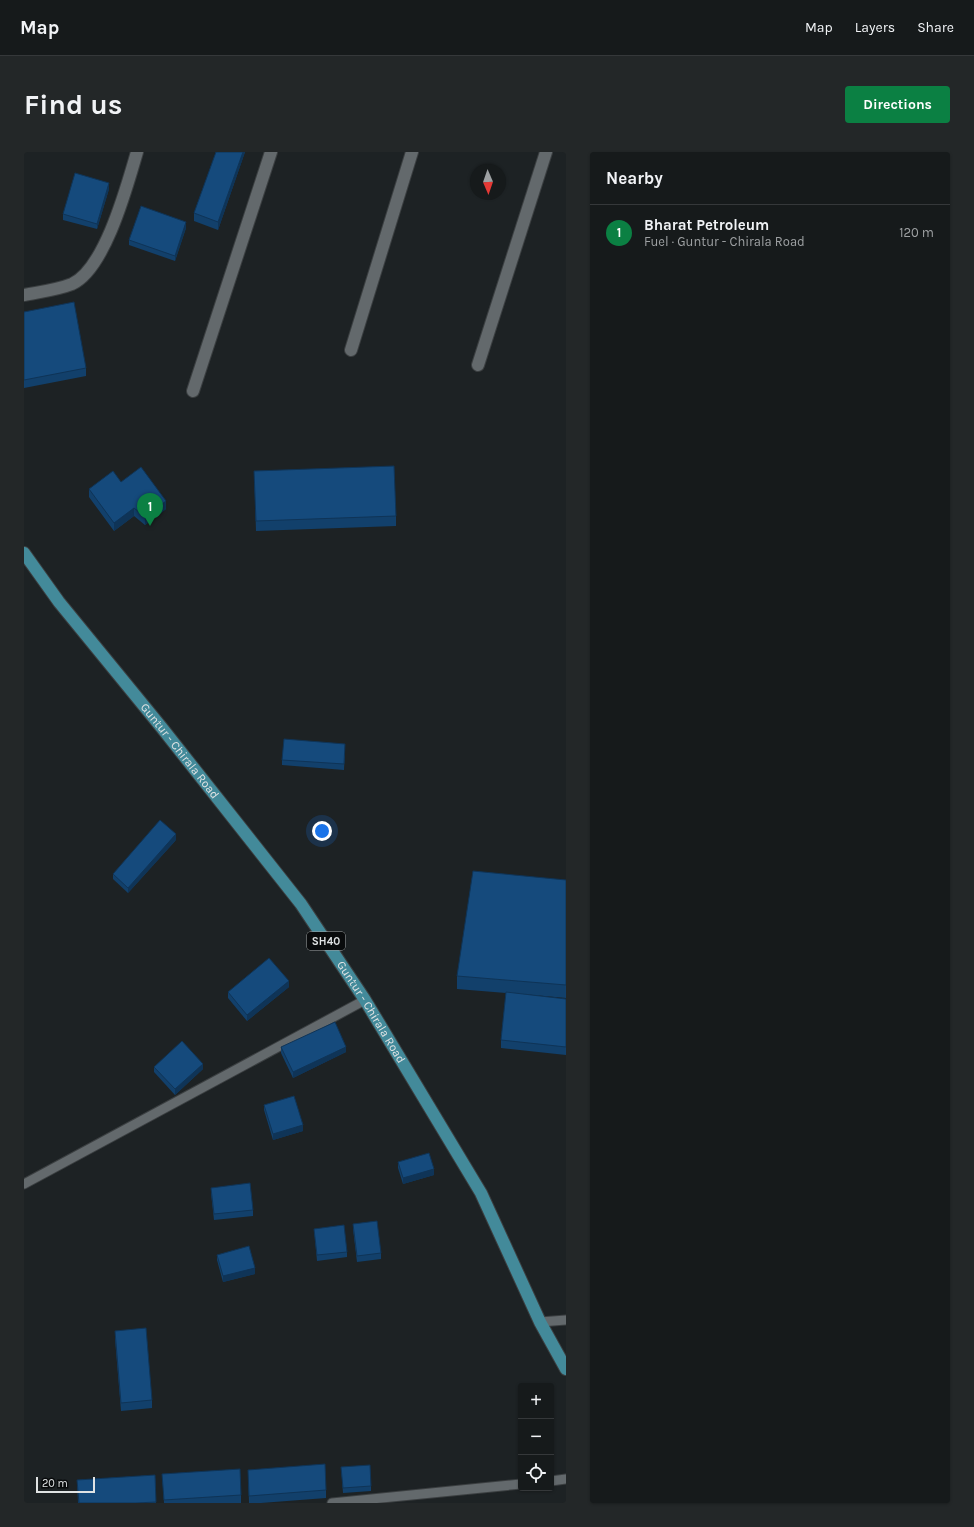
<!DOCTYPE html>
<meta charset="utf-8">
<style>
body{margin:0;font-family:Karla,sans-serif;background:#232728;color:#f1f3f6}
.controls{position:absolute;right:12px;bottom:12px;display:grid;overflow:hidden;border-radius:4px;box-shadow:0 1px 3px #0004}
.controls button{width:36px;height:36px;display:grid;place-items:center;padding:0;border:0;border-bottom:1px solid #35383a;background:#161a1b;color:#f1f3f6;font:20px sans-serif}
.compass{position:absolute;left:446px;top:12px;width:36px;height:36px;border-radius:50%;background:#161a1b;box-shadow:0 1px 3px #0004;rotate:178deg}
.scale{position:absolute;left:12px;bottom:10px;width:59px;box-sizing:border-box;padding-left:4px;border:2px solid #e0e3e4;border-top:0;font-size:11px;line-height:14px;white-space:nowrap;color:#e0e3e4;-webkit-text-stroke:3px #090b0c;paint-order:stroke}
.you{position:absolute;left:298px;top:679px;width:14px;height:14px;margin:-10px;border:3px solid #fff;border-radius:50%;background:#1a73e8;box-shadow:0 0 0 6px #1a73e833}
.badge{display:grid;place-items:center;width:26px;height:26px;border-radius:50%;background:#0b8043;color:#fff;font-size:13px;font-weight:700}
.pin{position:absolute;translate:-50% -33px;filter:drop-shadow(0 1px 2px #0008)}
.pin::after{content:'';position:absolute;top:21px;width:14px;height:12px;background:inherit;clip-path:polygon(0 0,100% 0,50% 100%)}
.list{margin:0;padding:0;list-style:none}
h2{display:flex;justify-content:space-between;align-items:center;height:52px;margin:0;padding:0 16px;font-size:17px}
h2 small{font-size:13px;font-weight:400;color:#9ea1a3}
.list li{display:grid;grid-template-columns:26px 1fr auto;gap:12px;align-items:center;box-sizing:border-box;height:56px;padding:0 16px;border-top:1px solid #35383a}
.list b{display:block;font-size:15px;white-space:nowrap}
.list p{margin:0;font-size:13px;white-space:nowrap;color:#9ea1a3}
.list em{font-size:13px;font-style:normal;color:#9ea1a3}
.icon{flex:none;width:22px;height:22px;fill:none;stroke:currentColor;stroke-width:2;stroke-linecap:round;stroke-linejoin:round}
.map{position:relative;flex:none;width:542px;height:1351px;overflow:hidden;border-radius:4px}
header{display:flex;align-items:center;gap:24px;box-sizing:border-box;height:56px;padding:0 20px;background:#161a1b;border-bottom:1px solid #35383a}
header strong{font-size:19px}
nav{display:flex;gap:22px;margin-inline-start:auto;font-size:14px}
.intro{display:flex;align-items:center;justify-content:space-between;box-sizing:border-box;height:96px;padding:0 24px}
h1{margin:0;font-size:28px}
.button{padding:10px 18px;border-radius:4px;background:#0b8043;color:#fff;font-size:14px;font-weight:700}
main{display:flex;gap:24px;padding:0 24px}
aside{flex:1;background:#161a1b;border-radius:4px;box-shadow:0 1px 3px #0004}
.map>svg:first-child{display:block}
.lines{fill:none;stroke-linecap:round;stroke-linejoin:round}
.lane-casing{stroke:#3b3f41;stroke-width:11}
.street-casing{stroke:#3b3f41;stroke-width:14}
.primary-casing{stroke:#3b3f41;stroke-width:14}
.lane{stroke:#63696c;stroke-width:9}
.street{stroke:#63696c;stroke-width:12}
.primary{stroke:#438a9a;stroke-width:12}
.wall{fill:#12406b}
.shaded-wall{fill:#0f3457}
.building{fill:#154a7c;stroke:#0f3457}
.labels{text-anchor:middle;stroke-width:4;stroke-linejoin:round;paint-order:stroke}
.shield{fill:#090b0c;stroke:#a0a2a3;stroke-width:1}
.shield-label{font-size:11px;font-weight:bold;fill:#e0e3e4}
.street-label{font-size:12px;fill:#e0e3e4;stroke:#090b0c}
</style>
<header>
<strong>Map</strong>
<nav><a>Map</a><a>Layers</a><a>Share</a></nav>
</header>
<div class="intro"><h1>Find us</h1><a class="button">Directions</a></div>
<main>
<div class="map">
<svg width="542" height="1351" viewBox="0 0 542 1351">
<rect width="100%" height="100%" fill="#1d2224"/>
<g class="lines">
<g class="lane-casing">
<g id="lane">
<polyline points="0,1032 341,848"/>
<polyline points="516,1170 542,1168"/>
<polyline points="527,1329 542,1327"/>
<polyline points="308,1351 497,1332"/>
</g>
</g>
<g class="street-casing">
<g id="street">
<path d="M0 143C15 140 33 138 48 132 81 117 103 34 113 0"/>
<polyline points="327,198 388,0"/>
<polyline points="454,213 522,0"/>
<polyline points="169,239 247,0"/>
</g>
</g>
<g class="primary-casing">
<g id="primary">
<path id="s1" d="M0 401 35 450 138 576 277 752 341 848 457 1041 516 1170 542 1217"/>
</g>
</g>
<use href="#lane" class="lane"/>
<use href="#street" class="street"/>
<use href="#primary" class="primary"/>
</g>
<g class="wall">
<polygon points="192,0 221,0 194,78 170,69 170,61"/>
<polygon points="85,37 73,77 39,68 39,62"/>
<polygon points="162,76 151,109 105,93 105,88"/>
<polygon points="0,160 62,216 62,224 0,236"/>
<polygon points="230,319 372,364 372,374 232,379"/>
<polygon points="97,330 142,357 121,373 110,364 90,379 65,345 65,337"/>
<polygon points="321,597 320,618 258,613 258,608"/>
<polygon points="152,688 104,741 89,727 89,722"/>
<polygon points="542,728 542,846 498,842 542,847 542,903 477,896 477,888 482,841 433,837 433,824"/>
<polygon points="265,835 223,869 204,846 204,840"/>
<polygon points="257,895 322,900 269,926 257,901"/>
<polygon points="130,915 179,917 151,943 130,920"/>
<polygon points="240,953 279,979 249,988 240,958"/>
<polygon points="374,1010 410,1023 379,1032 374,1016"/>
<polygon points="187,1036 229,1058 229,1064 190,1068 187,1041"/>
<polygon points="329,1072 357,1101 357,1107 333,1110 329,1077"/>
<polygon points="290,1077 323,1100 323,1105 293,1109"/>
<polygon points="193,1103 231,1122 199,1130 193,1108"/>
<polygon points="91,1179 128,1248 128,1256 97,1259 91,1187"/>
<polygon points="317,1315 347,1334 347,1339 319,1341"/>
<polygon points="224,1318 302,1338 302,1346 237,1351 225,1351"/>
<polygon points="138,1322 217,1343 217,1351 140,1351"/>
<polygon points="131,1323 132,1351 54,1351 53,1328"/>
</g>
<g class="shaded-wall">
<polygon points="219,0 221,0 194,78 194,70"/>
<polygon points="85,31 85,37 73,77 73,72"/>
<polygon points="162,70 162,76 151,109 151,104"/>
<polygon points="142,349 142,357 121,373 121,365"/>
<polygon points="110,356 110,364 90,379 90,371"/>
<polygon points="152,682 152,688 104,741 104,736"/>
<polygon points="265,829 265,835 223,869 223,863"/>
<polygon points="322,895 322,900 269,926 269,920"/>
<polygon points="179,912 179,917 151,943 151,937"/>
<polygon points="279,973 279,979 249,988 249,982"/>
<polygon points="410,1017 410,1023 379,1032 379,1026"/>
<polygon points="231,1116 231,1122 199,1130 199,1124"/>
</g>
<g class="building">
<polygon points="192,0 219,0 194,70 170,61"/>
<polygon points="51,21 85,31 73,72 39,62"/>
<polygon points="117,54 162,70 151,104 105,88"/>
<polygon points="50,150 62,216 0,228 0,160"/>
<polygon points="370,314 372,364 232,369 230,319"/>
<polygon points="117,315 142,349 121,365 110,356 90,371 65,337 89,319 97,330"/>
<polygon points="260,587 321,592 320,612 258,608"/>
<polygon points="136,668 152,682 104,736 89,722"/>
<polygon points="449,719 542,728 542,833 433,824"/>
<polygon points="245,806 265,829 223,863 204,840"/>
<polygon points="482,840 542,847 542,895 477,888"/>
<polygon points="311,870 322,895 269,920 257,895"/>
<polygon points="158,889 179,912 151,937 130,915"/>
<polygon points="270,944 279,973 249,982 240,953"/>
<polygon points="405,1001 410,1017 379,1026 374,1010"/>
<polygon points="226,1031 229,1058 190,1062 187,1036"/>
<polygon points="353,1069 357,1101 333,1104 329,1072"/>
<polygon points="320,1073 323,1100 293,1103 290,1077"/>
<polygon points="225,1094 231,1116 199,1124 193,1103"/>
<polygon points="122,1176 128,1248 97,1251 91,1179"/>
<polygon points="301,1312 302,1338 225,1344 224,1318"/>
<polygon points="346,1313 347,1334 319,1336 317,1315"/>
<polygon points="216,1317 217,1343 140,1348 138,1322"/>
<polygon points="131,1323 132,1350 112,1351 55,1351 53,1328"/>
</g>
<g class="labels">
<rect class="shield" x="283" y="780" width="38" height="18" rx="3"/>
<g class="shield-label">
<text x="302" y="793">SH40</text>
</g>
<g class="street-label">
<text dy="4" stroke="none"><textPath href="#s1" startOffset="252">Guntur - Chirala Road</textPath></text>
<text dy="4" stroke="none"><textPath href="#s1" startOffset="576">Guntur - Chirala Road</textPath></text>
</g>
</g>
</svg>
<div class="controls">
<button>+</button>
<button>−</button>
<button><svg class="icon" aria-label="locate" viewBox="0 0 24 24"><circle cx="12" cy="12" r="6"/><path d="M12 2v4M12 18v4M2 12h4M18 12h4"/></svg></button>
</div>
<svg class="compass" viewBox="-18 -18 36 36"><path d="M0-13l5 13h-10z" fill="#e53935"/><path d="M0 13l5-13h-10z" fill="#9ea1a3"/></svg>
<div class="scale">20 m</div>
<div class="you"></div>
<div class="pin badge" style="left:126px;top:374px">1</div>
</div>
<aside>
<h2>Nearby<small></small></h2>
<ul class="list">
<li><span class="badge">1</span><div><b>Bharat Petroleum</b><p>Fuel · Guntur - Chirala Road</p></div><em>120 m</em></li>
</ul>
</aside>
</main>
